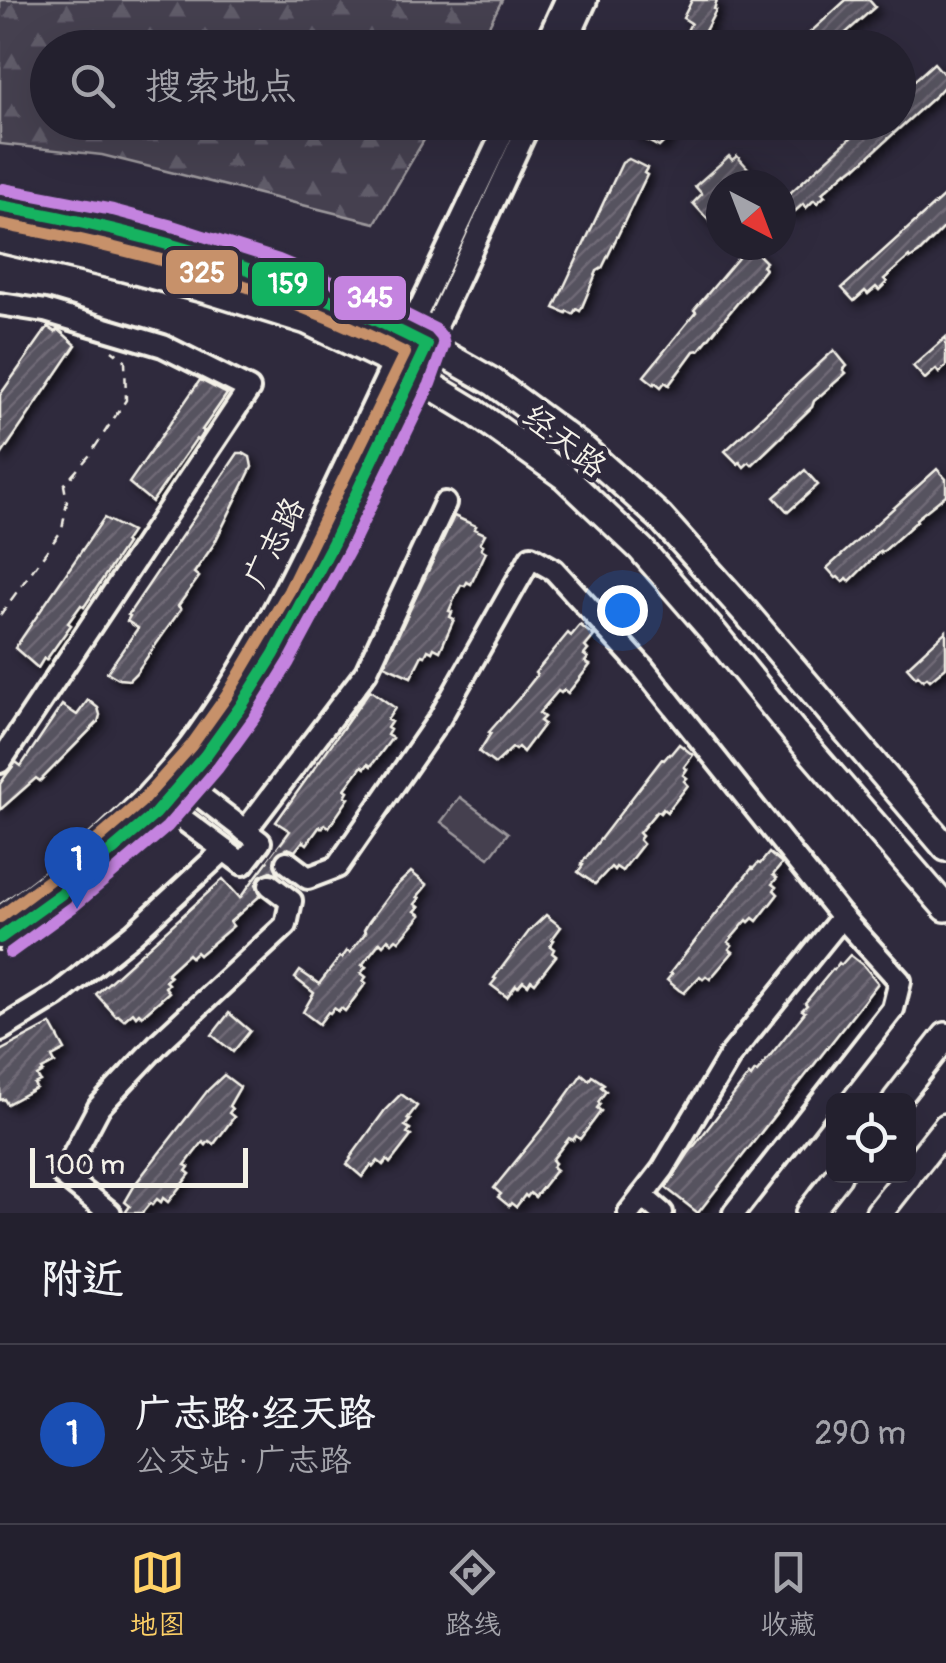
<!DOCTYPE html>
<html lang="zh">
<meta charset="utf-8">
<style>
body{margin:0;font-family:Pangolin,"LXGW WenKai TC",sans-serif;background:#2b2836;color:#f1f3f6}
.controls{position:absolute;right:30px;bottom:30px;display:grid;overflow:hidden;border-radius:15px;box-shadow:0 10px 40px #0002}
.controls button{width:90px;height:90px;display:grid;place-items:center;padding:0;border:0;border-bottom:2px solid #403e4a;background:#23202e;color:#f1f3f6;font:50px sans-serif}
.compass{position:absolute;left:706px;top:170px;width:90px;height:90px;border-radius:50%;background:#23202e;box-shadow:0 10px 40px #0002;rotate:138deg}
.scale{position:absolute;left:30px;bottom:25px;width:218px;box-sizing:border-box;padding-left:10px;border:5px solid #f4f1e8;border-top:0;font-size:28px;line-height:35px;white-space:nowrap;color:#f4f1e8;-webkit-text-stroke:8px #2f2a3d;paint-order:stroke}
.you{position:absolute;left:622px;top:610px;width:35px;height:35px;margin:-25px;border:8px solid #fff;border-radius:50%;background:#1a73e8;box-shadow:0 0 0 15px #1a73e833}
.badge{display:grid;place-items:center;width:65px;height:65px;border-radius:50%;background:#ffd166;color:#fff;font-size:32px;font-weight:700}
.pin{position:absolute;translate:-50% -82px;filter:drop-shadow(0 2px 5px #0008)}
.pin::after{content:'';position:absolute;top:52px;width:35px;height:30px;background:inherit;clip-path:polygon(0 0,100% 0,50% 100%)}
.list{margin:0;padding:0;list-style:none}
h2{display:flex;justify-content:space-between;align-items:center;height:130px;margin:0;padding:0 40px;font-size:42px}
h2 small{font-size:32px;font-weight:400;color:#a3a3aa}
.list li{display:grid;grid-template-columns:65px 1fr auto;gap:30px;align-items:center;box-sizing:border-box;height:180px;padding:0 40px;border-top:2px solid #403e4a}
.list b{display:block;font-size:38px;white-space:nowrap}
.list p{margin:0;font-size:32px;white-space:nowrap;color:#a3a3aa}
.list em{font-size:32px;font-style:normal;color:#a3a3aa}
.icon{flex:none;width:55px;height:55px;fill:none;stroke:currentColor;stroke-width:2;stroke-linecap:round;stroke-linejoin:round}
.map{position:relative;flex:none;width:946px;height:1213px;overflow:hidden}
.search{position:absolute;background:#23202e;box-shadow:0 10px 40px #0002;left:30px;right:30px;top:30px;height:110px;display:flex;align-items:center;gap:25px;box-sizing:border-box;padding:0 35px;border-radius:55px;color:#a3a3aa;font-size:38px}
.sheet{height:310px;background:#23202e}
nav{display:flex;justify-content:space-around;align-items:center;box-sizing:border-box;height:140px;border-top:2px solid #403e4a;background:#23202e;font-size:28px;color:#a3a3aa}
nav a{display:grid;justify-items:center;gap:5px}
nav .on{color:#ffd166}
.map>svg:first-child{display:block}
.forest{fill:url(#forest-firs);stroke:#9c989c;stroke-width:2.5}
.pitch{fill:#454050;stroke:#9c989c;stroke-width:2.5}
.building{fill:url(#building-hatch);stroke:#f4f1e8;stroke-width:2.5;filter:url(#shadow)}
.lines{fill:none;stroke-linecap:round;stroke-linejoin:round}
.minor-tunnel{stroke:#4d4857;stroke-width:20;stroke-dasharray:20 10;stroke-linecap:butt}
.minor-casing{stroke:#f4f1e8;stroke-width:28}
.major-casing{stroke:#f4f1e8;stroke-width:32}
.path{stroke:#f4f1e8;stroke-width:2.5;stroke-dasharray:10 8;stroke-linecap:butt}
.minor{stroke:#2f2a3d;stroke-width:20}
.major{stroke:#2f2a3d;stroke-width:25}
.bus-1-casing{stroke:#2f2a3d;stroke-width:20}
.bus-2-casing{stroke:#2f2a3d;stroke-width:20}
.bus-3-casing{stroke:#2f2a3d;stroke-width:20}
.bus-1{stroke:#13b361;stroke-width:12}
.bus-2{stroke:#c7916a;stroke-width:12}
.bus-3{stroke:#c483df;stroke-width:12}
.labels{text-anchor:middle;stroke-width:10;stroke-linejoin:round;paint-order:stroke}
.street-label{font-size:32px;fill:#f4f1e8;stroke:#2f2a3d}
.line-badge{stroke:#2f2a3d;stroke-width:4}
.badge-label{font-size:28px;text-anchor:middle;font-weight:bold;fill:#fff}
</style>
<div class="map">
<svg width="946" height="1213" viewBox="0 0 946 1213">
<defs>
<pattern id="forest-firs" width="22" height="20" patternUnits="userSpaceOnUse" patternTransform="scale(2.5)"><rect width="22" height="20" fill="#454050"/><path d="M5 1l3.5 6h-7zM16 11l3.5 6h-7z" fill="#605c69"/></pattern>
<pattern id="building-hatch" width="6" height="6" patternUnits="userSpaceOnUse" patternTransform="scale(2.5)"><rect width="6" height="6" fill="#56525f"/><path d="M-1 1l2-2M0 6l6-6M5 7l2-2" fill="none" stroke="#6f6b76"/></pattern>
<filter id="shadow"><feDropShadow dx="5" dy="5" stdDeviation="5" flood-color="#0009"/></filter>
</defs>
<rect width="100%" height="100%" fill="#2f2a3d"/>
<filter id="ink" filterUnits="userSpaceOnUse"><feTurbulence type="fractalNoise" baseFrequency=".01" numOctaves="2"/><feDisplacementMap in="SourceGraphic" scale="20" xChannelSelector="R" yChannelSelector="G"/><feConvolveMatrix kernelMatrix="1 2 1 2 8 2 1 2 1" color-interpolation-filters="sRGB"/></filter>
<g filter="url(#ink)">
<polygon class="forest" points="0,0 502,0 478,47 48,48 48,122 434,123 375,223 102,155 0,144"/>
<polygon class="pitch" points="460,797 508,833 489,858 441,822"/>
<g class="building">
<polygon points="692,0 717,0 714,9 716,10 705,31 717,37 711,48 678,48 691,23 683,18"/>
<polygon points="846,0 869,0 875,7 829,48 793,48"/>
<polygon points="934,63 946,77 946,84 936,95 857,167 856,166 848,172 847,171 822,193 825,196 817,203 814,200 806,208 803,204 792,214 781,201 868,122 898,122 898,95"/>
<polygon points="639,122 682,122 666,136 668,138 659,147 633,133"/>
<polygon points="729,156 732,160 737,156 763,185 721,185 721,234 693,203 702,194 695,186"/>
<polygon points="629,159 647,168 644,173 647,175 602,268 597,271 582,307 580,311 576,309 573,314 567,311 566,313 554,308 622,163"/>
<polygon points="946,194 946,226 919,253 910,259 909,257 884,279 887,282 879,290 876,287 868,294 865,291 854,301 842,288"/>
<polygon points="749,245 766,262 762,266 765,269 699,350 694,351 669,385 665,382 661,387 655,382 654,384 644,376 696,312 694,310"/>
<polygon points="48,327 55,332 58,329 76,345 0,457 0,395"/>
<polygon points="946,337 946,366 939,373 936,369 925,379 913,366"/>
<polygon points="834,350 847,366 843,370 846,373 814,401 812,407 752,465 749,462 744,467 740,462 738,464 725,451"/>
<polygon points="200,380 227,394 202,430 204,431 198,440 196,439 152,502 129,483"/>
<polygon points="238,453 243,453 250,457 252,467 214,544 194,573 199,577 178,606 181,609 136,673 129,680 119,679 107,672 138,628 127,621 130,616 128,615"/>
<polygon points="937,469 946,479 946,495 916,519 917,521 885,550 881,553 880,551 850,581 847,578 843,582 838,577 836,578 827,568"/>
<polygon points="805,470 818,485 788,512 774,497"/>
<polygon points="454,516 476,526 474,529 485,534 480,543 483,545 481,549 486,552 471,584 467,582 465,586 461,585 455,597 449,611 452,612 450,617 454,619 440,651 434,648 432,652 428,650 425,656 422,655 411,677 384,665"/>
<polygon points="104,518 131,532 124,542 126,544 84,607 81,605 68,623 71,625 46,660 44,658 38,668 15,648"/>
<polygon points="580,625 594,636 585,647 588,650 584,655 588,658 585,662 590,665 568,693 564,690 561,693 558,691 539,713 544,717 540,721 544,724 523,752 518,747 515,750 512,748 495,764 479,752 491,733 489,732 519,698 537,675 535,673 568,633 571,636"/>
<polygon points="946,631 946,667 930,680 927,677 923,680 918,675 916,677 907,667"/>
<polygon points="370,690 395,708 387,720 391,722 387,728 390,730 387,735 392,738 371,766 368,764 365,768 362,766 345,789 348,791 345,796 349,798 329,827 325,824 322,828 320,826 307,844 303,841 295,851 288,848 277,853 273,861 278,874 271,871 260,876 256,884 261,895 230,922 233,926 199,955 196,952 191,957 188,954 167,973 170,977 165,981 168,984 165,987 169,992 142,1016 139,1013 136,1016 133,1012 124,1020 118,1015 116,1016 96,994 223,879 240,898 290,831 276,822"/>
<polygon points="88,700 98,708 100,715 98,722 40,781 36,778 0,810 0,784 7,774 16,762 21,766 62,705 77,715"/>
<polygon points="679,744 693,755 684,767 687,769 683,775 687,778 684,781 688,785 667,812 663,809 660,813 657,811 639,833 642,836 639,840 643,844 622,871 616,867 614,870 611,867 595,884 578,872 583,865 581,864 662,759 664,760 669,754 670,755"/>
<polygon points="769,853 782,864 773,875 777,878 772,884 776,887 774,890 778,894 757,921 753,918 749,922 747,920 728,942 732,945 729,949 733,952 710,979 706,976 703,979 700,976 684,993 679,990 667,980 672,974 670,973 752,868 753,869 758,863 760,864"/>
<polygon points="411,872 427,885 417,897 420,898 415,904 419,907 415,911 421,915 399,941 396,939 392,943 388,939 383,945 380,942 362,965 366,967 361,973 366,977 363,981 366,983 345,1011 341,1008 338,1011 334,1008 330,1013 328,1012 319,1024 303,1012 314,993 295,978 300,971 319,984 340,957 342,958 347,951 350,953 366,932 364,930 368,923 394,888"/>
<polygon points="546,915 561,927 552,939 554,940 550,946 554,949 552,953 556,956 535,983 531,980 528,985 523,981 518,987 516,985 507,997 491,985 496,979 494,978 530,930"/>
<polygon points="850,955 864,966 878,983 698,1213 666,1188 688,1154 749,1075 751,1077 755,1071 757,1072 805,1012 802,1010 807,1005 805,1003 833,969 834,970 839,963 841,965"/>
<polygon points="229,1013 250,1031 233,1052 212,1035"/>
<polygon points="51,1024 65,1050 52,1057 55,1063 42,1070 43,1072 37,1076 40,1081 34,1084 36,1088 7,1104 4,1099 0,1100 0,1051"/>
<polygon points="582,1074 589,1080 592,1076 604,1084 601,1087 606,1091 598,1102 600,1104 597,1108 601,1111 580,1139 576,1136 573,1140 569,1138 552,1160 555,1163 552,1167 556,1170 535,1197 530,1193 527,1197 525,1195 516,1207 511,1203 509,1206 498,1197 501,1194 494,1188 545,1125"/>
<polygon points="224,1075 240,1087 229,1106 232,1109 229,1113 234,1117 214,1144 209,1141 206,1145 203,1142 195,1152 185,1165 189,1167 186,1171 190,1174 168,1202 163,1198 161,1202 157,1199 152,1205 150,1203 142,1213 125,1213 130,1206 125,1202 136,1183 208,1090"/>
<polygon points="401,1094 417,1106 407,1119 410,1120 405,1126 410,1129 407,1133 411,1136 390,1163 387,1160 383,1165 378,1161 373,1167 371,1165 362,1177 347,1164 351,1159 350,1158 385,1110"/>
</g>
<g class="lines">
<polyline class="minor-tunnel" points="274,852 287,862"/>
<g class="minor-casing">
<g id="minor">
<polyline points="544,48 566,0"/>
<polyline points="564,48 586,0"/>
<polyline points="0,304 45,311 163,346 249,389 0,762"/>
<polyline points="164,805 243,864 260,842 183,783"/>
<polyline points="245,831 366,672 445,503"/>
<polyline points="287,862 308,878 337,867 440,718 531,557 554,570 643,668 842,917 900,981 893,1009 734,1213"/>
<path d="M0 920C70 872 150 803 199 733 265 640 312 535 361 432 410 329 459 226 508 122"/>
<path d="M0 938C42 911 82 878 119 844 134 831 151 819 165 804 248 716 303 602 356 495 416 372 472 247 530 122"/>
<polyline points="0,1030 57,995 133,934 224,850"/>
<polyline points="642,1196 662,1213"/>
<polyline points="110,1213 63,1175 99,1107 160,1042 286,925 291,901 270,885"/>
<polyline points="629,1213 663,1169 730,1056 842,917"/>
</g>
</g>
<g class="major-casing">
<g id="major">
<polyline points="0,206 137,234 222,260 319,293 408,334 493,382 585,450 660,517 747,614 946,848"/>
<polyline points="0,239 124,268 210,291 307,321 394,363 473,411 564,476 641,549 715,634 795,733 946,908"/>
<polyline points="896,1100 946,1036"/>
<polyline points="908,1175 946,1127"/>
<polyline points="809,1213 838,1176"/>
<polyline points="879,1213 908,1176"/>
</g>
</g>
<polyline class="path" points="0,615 62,530 67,501 64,485 89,456 126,400 125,360 112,350"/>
<use href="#minor" class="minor"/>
<use href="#major" class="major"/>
<g class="bus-1-casing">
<path id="bus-1" d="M0 206C152 233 290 275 427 345L333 543 274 654 241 706 205 756 155 814 61 894 0 938"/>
</g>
<g class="bus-2-casing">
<path id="bus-2" d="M0 224C141 249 277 288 405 353L289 591 226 697 191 746 142 801 65 868 0 917"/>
</g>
<g class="bus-3-casing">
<polyline id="bus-3" points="3,189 113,210 169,225 279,260 385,304 435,329 442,337 444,345 430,384 349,551 289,662 255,717 218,768 167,827 73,907 10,953"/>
</g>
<use href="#bus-1" class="bus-1"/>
<use href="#bus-2" class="bus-2"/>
<use href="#bus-3" class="bus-3"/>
</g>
</g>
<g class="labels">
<g class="street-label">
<text transform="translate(565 441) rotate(38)" y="11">经天路</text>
<text transform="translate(274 542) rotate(-63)" y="11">广志路</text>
</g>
</g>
<g class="line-badge">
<rect x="164" y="248" width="76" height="48" rx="10" fill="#c7916a"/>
<rect x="250" y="260" width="76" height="48" rx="10" fill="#13b361"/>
<rect x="332" y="274" width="76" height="48" rx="10" fill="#c483df"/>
</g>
<g class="badge-label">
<text x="202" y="282">325</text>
<text x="288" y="293">159</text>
<text x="370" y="307">345</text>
</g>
</svg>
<div class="controls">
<button><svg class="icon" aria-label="locate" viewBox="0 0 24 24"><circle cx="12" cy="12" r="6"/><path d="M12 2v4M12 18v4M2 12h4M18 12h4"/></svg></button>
</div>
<svg class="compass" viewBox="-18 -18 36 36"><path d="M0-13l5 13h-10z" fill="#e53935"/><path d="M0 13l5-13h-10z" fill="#a3a3aa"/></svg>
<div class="scale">100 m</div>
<div class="you"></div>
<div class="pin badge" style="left:77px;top:909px;background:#1a4fb4">1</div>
<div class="search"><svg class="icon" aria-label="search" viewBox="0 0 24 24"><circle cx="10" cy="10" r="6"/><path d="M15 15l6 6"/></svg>搜索地点</div>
</div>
<section class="sheet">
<h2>附近<small></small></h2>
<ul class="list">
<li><span class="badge" style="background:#1a4fb4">1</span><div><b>广志路·经天路</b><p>公交站 · 广志路</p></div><em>290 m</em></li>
</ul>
</section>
<nav>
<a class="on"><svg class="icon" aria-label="map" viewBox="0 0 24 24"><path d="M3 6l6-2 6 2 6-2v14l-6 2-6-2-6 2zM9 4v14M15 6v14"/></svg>地图</a>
<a><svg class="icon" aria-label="directions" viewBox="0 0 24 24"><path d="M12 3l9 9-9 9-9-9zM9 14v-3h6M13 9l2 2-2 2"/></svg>路线</a>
<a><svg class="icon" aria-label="saved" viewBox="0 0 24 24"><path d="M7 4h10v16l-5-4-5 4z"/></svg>收藏</a>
</nav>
